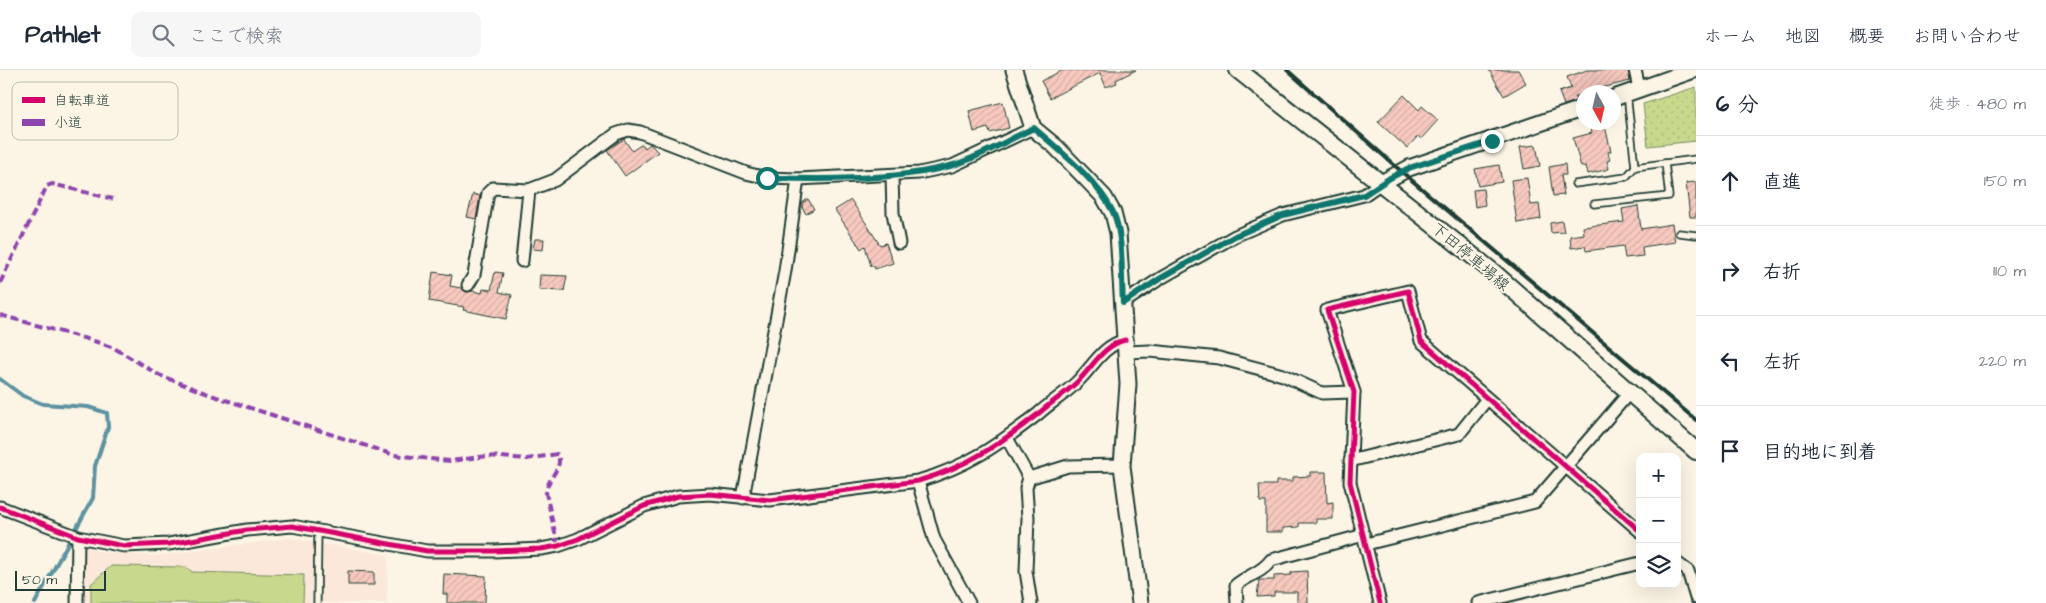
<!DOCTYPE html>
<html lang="ja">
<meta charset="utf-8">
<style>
body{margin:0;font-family:"Architects Daughter","Klee One",sans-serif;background:#f6f6f7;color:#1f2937}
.controls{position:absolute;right:15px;bottom:15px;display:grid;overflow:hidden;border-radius:10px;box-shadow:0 5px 20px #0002}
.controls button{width:45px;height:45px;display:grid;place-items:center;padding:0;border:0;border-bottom:1px solid #e0e1e3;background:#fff;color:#1f2937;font:25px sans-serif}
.compass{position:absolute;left:1576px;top:15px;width:45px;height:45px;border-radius:50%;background:#fff;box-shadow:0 5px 20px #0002;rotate:172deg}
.scale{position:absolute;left:15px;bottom:12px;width:91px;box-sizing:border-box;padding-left:5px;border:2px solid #1f3d34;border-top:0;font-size:14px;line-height:18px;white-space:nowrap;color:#1f3d34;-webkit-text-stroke:4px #fcf5e5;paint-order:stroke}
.stop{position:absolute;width:15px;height:15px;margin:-11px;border:4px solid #0f766e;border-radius:50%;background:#fff}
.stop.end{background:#0f766e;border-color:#fff;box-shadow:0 1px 5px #0008}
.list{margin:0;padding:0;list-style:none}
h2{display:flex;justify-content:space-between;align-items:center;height:65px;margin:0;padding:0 20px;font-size:21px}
h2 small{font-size:16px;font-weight:400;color:#747a83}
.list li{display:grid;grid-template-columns:32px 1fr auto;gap:15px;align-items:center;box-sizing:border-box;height:90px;padding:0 20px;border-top:1px solid #e0e1e3}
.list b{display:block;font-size:19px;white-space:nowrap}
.list em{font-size:16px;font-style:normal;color:#747a83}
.icon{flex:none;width:28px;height:28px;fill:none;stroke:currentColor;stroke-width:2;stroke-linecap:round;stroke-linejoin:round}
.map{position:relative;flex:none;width:1696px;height:533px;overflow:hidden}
header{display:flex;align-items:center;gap:30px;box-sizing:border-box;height:70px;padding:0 25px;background:#fff;border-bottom:1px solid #e0e1e3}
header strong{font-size:24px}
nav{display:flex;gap:28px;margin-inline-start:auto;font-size:18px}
.search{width:350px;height:45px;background:#f6f6f7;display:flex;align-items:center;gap:12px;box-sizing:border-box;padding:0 18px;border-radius:10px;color:#747a83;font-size:19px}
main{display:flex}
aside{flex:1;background:#fff}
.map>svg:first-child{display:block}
.built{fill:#fbe8da}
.grass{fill:url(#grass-dots);stroke:#748b60}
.pitch{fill:#c8d98d;stroke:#748b60}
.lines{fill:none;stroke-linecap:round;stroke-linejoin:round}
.stream{stroke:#5d92a0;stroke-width:4}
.building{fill:url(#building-hatch);stroke:#1f3d34}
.service-casing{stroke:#1f3d34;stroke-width:9}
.minor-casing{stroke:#1f3d34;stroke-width:15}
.tertiary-casing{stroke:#1f3d34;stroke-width:19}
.secondary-casing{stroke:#1f3d34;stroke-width:20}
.service{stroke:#fcf5e5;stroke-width:5.5}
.minor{stroke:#fcf5e5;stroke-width:11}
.tertiary{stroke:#fcf5e5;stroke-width:15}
.secondary{stroke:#fcf5e5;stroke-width:16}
.rail{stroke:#1f3d34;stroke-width:4}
.quiet{stroke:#8e44ad;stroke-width:4;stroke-dasharray:8 4;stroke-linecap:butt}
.cycleway-casing{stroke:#fcf5e5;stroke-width:8}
.cycleway{stroke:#d6006c;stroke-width:5}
.route{stroke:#0f766e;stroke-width:6}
.labels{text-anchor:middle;stroke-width:4;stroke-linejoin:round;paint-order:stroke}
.street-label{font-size:16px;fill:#1f3d34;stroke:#fcf5e5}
.key{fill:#fcf5e5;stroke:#babeb0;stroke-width:1}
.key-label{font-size:14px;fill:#1f3d34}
</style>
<header>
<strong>Pathlet</strong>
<div class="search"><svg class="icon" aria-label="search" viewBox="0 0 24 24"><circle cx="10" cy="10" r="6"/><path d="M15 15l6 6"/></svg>ここで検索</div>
<nav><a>ホーム</a><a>地図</a><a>概要</a><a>お問い合わせ</a></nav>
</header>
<main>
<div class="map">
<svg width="1696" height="533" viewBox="0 0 1696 533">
<defs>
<pattern id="grass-dots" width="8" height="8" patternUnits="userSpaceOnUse" patternTransform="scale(1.25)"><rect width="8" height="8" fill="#c8d98d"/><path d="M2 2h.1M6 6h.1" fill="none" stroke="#abbb7a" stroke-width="1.8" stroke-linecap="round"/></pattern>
<pattern id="building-hatch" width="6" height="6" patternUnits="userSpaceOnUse" patternTransform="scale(1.25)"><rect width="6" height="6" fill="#f8c9bf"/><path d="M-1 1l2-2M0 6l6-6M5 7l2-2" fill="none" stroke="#d4aea5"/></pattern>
</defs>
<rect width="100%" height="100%" fill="#fcf5e5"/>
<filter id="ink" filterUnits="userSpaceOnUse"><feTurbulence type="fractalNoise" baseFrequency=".02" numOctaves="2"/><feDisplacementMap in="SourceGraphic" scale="10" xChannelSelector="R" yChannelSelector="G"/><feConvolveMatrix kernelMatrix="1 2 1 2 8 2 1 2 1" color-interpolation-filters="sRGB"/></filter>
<g filter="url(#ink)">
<polygon class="built" points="290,468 388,485 387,533 80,533 81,476 102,482 156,486"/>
<polygon class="grass" points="1696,17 1696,71 1648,76 1643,34"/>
<polygon class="pitch" points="111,496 187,497 192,502 304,505 303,533 91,533 91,514"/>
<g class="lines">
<polyline class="stream" points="0,309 23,326 43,334 88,337 107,343 108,357 95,396 93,428 35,533"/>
</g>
<g class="building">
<polygon points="1063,0 1136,0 1116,10 1117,13 1106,17 1100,3 1050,28 1041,11"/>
<polygon points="1489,0 1518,0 1526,13 1504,26"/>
<polygon points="1587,0 1628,0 1630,11 1584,22 1575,27 1576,31 1564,35 1559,22 1571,18 1567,7"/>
<polygon points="1404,25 1419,40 1422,36 1438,50 1421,69 1418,66 1407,78 1378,52"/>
<polygon points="1003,32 1009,58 990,63 988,58 974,62 969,41"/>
<polygon points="1604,52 1611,81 1608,82 1610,90 1607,91 1609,99 1588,104 1586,96 1581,97 1573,68 1592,63 1590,54"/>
<polygon points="624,69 632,81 642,74 645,78 650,74 658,82 625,106 607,80"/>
<polygon points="1536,75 1540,96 1524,99 1520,77"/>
<polygon points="1565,94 1566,105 1561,105 1564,125 1553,126 1549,97"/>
<polygon points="1499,95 1502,112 1478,116 1475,99"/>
<polygon points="1527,108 1531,135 1539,134 1541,149 1517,153 1511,110"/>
<polygon points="1696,112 1696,147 1690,147 1686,113"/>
<polygon points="1483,119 1485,135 1475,137 1473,120"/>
<polygon points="473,124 480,126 476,149 467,147"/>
<polygon points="808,129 814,139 806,144 802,137 802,133"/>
<polygon points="851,130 880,175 886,173 893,193 875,199 874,196 871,196 865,176 861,179 835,140"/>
<polygon points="1638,136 1641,159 1672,154 1675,172 1642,177 1643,186 1625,188 1623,176 1586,181 1585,176 1571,178 1570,166 1584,164 1583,157 1624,152 1622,139"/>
<polygon points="1562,151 1564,162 1551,163 1550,153"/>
<polygon points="535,169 544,169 543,180 533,179"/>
<polygon points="433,202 452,205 450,216 461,218 467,222 473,221 482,223 483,219 491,220 495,202 503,203 499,222 512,225 506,249 463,240 464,237 429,231"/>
<polygon points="540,205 567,206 564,221 539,220"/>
<polygon points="1310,402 1326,402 1327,433 1333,432 1333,449 1316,449 1316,453 1299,453 1299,457 1283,458 1283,462 1266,462 1266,432 1260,432 1259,415 1276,415 1276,411 1293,411 1293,407 1310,406"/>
<polygon points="348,501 374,502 374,515 348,515"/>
<polygon points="1307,501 1308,533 1297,533 1297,522 1274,522 1274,526 1257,527 1259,510 1274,510 1274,506 1291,505 1291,502"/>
<polygon points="444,504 486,506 485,533 447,533 447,524 443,524"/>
</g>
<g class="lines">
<g class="service-casing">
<g id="service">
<polyline points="1627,24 1635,97"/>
<polyline points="1575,114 1626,107 1635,97 1696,89"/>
<polyline points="1594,134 1669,126 1665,93"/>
<polyline points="1679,163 1696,165"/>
<polyline points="317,533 318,460"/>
</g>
</g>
<g class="minor-casing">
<g id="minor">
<polyline points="1635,0 1639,18"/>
<polyline points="892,105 893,143 899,173"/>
<polyline points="522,191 529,120 555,110 616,64 628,60 640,62 746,103 767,108 798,109 919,103 952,96 1033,58"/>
<polyline points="468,215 474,205 488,123 493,118 529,120"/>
<polyline points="1123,233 1161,208 1235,166 1283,145 1364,125 1381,113"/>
<polyline points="1126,282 1150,281 1219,288 1283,305 1322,323 1354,322"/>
<polyline points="1007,368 1029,408 1026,418 1028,448 1026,501 1031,533"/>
<polyline points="1350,391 1459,364 1487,329"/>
<polyline points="1029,408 1068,396 1122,395"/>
<polyline points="918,411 934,469 969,533"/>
<polyline points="743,428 785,201 798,109"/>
<path d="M0 437 78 467 124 476 169 474 247 460 292 456 427 481H494L541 479 558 476 578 469 644 436 678 426 710 424 770 430 918 411C967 397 998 375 1038 344 1050 333 1065 324 1077 312 1093 297 1102 276 1125 270"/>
<polyline points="1366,474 1535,432 1629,323"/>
<polyline points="1677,493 1688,501 1696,528"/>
<polyline points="77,533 78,467"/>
<path d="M1237 533 1236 515C1248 505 1262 503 1271 490L1364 465"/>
<polyline points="1380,533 1350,412 1354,322 1327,240 1408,221 1421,271 1640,461"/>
<polyline points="1478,533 1640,493"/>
</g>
</g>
<g class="tertiary-casing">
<g id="tertiary">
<polyline points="1014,0 1033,58 1056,77 1104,127 1113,143 1118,163 1128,314 1122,396 1140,533"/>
<polyline points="1614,28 1694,0"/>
<polyline points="1381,113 1409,98 1584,38"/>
</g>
</g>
<g class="secondary-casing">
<polyline id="secondary" points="1238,0 1493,202 1696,381"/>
</g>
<use href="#service" class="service"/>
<use href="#minor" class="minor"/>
<use href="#tertiary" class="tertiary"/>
<use href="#secondary" class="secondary"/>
<polyline class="rail" points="1287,0 1402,102 1696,350"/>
<g class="quiet">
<polyline points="0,213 47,116 52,114 117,130"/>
<path d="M0 245 94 271 114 278 159 305 208 324 394 385 450 391 488 386 527 389 557 384C565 397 547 407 546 423L558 476"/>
</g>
<g class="cycleway-casing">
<g id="cycleway">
<path d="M0 437 78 467 124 476 169 474 247 460 292 456 427 481H494L541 479 558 476 578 469 644 436 678 426 710 424 770 430 918 411C967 397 998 375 1038 344 1050 333 1065 324 1077 312 1093 297 1102 276 1125 270"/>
<polyline points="1380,533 1350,412 1354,322 1327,240 1408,221 1421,271 1640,461"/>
</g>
</g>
<use href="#cycleway" class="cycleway"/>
</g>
</g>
<g class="lines" filter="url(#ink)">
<path class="route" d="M767 108C821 110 898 110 950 96 977 89 1007 70 1034 58 1059 80 1098 111 1113 142 1124 165 1121 207 1123 233L1161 208 1235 166 1283 145 1364 125 1390 108 1409 98 1492 71"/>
</g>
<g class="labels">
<g class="street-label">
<text transform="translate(1471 186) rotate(40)" y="6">下田停車場線</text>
</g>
</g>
<rect x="12" y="12" width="166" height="58" rx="8" class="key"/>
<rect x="22" y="27" width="23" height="6" fill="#d6006c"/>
<rect x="22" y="49" width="23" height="7" fill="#8e44ad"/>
<g class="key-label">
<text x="54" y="35">自転車道</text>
<text x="54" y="57">小道</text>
</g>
</svg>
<div class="controls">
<button>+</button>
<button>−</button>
<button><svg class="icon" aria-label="layers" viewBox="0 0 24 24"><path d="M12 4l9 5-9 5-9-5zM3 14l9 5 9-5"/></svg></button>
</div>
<svg class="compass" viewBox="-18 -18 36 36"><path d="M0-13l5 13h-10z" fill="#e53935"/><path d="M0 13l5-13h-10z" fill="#747a83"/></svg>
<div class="scale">50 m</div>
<div class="stop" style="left:767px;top:108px"></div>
<div class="stop end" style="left:1492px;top:71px"></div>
</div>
<aside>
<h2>6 分<small>徒歩 · 480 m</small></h2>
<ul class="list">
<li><svg class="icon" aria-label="ahead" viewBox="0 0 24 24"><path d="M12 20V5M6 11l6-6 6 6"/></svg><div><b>直進</b></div><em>150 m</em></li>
<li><svg class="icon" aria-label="right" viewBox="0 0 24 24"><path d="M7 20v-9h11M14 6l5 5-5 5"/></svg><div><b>右折</b></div><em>110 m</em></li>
<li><svg class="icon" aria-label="left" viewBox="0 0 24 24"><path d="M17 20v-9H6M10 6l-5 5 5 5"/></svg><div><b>左折</b></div><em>220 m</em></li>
<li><svg class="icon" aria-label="arrive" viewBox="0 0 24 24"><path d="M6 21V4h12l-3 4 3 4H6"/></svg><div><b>目的地に到着</b></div></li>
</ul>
</aside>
</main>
